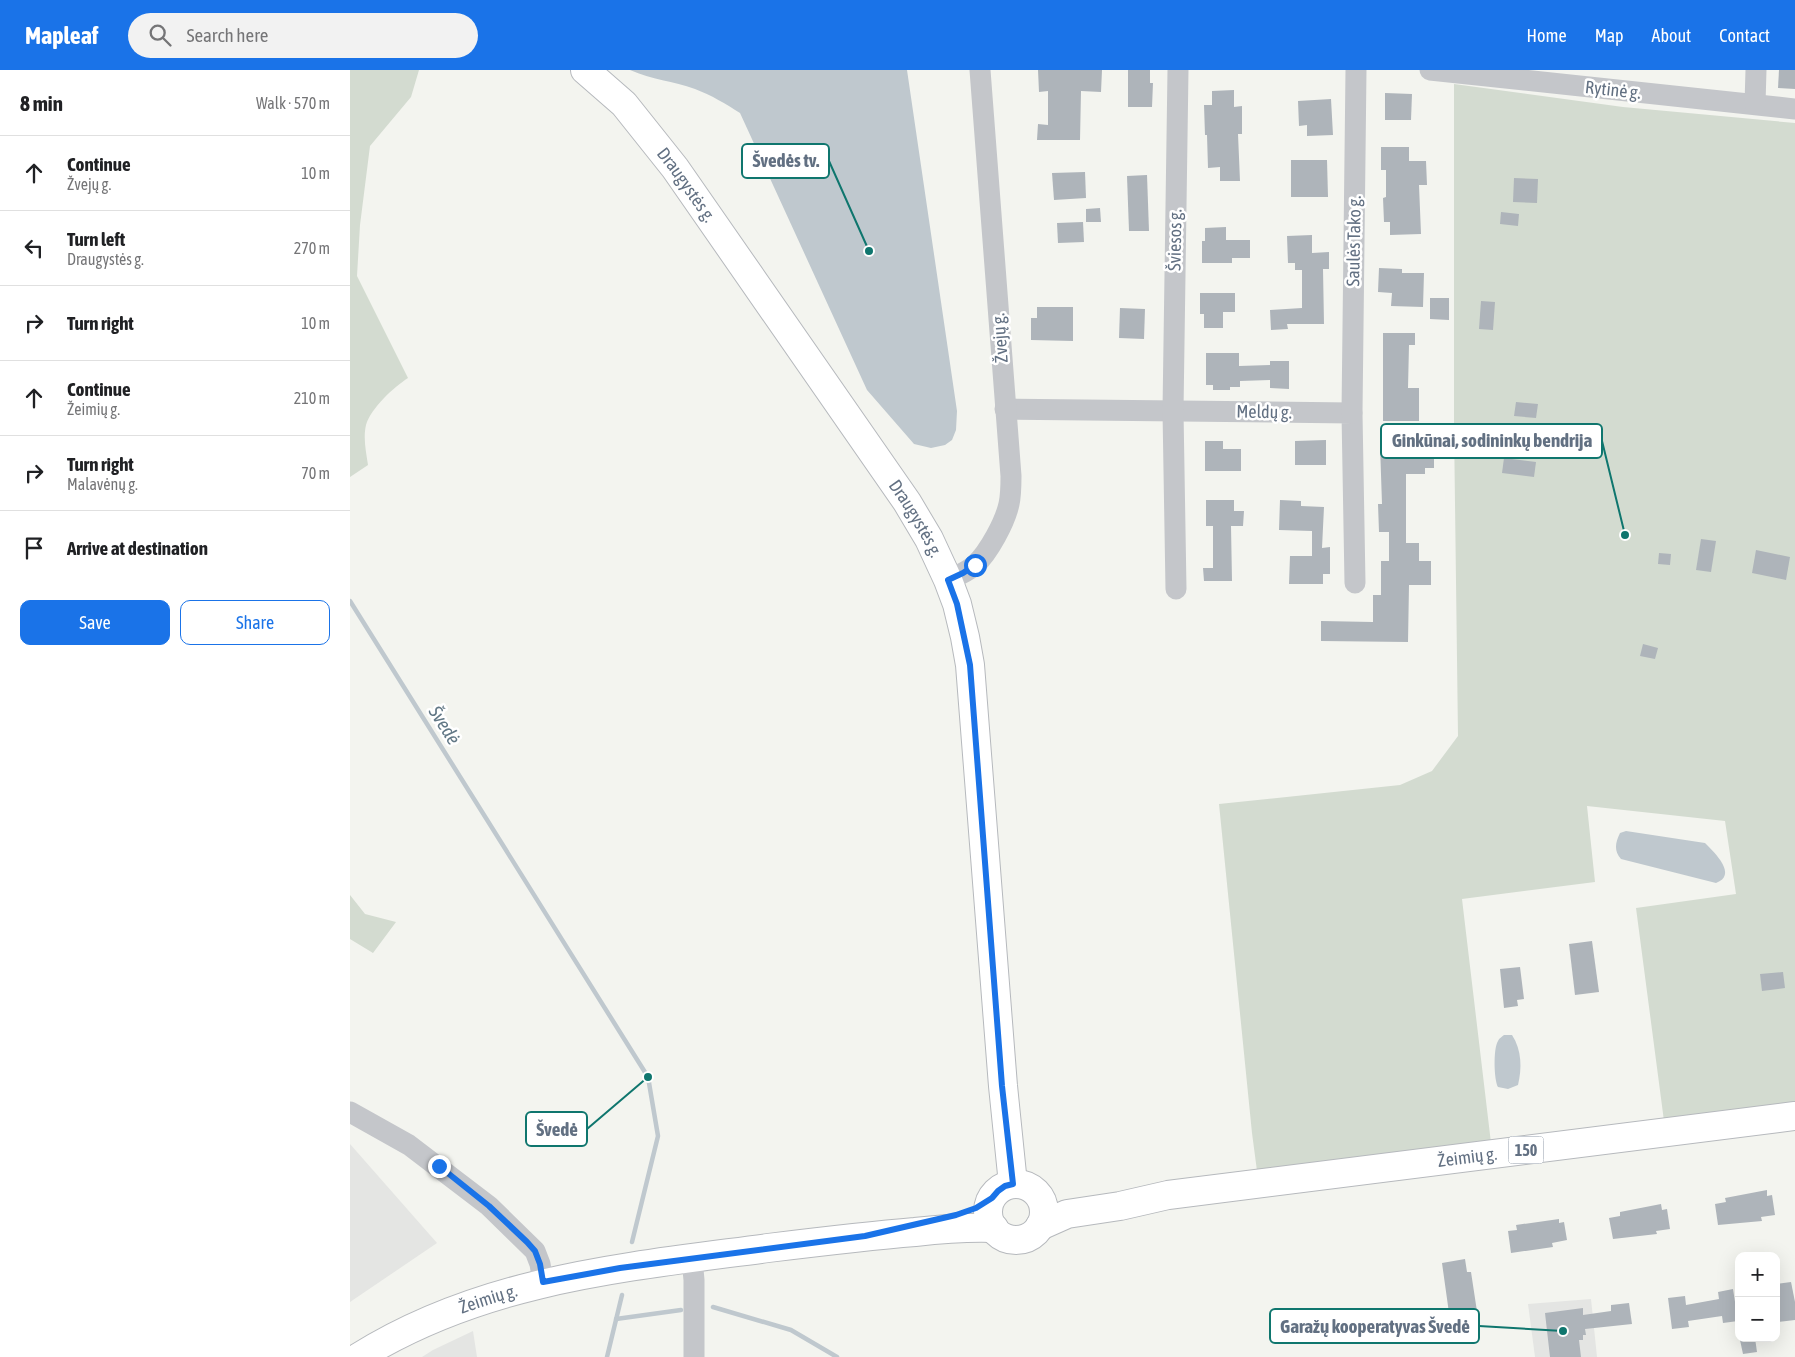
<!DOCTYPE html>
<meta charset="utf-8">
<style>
body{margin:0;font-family:"Asap Condensed",sans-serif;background:#f2f2f2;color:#202124}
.controls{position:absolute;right:15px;bottom:15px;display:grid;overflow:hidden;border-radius:10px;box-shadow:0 5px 20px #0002}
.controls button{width:45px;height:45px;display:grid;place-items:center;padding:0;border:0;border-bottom:1px solid #e0e0e0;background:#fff;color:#202124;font:25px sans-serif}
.stop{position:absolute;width:15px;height:15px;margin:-11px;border:4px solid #1a73e8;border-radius:50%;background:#fff}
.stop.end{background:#1a73e8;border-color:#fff;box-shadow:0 1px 5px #0008}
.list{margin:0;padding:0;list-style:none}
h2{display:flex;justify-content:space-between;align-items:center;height:65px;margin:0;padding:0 20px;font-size:21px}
h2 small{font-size:16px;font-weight:400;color:#757577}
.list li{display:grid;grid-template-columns:32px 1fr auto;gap:15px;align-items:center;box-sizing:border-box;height:75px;padding:0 20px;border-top:1px solid #e0e0e0}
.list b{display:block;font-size:19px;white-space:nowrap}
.list p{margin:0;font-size:16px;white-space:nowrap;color:#757577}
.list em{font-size:16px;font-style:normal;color:#757577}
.actions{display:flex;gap:10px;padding:15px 20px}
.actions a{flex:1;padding:11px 0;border:1px solid #1a73e8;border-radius:10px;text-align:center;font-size:18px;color:#1a73e8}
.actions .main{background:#1a73e8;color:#fff}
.icon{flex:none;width:28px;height:28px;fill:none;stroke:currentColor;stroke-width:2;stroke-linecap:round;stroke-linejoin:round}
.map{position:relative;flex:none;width:1445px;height:1287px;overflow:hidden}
header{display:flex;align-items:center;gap:30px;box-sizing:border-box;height:70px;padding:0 25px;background:#1a73e8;color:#fff}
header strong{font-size:24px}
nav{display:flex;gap:28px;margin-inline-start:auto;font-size:18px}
.search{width:350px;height:45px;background:#f2f2f2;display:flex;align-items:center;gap:12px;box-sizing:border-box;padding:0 18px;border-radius:28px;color:#757577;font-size:19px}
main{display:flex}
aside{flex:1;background:#fff}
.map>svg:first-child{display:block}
.built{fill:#e4e5e3}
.green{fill:#d3dbd0}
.water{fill:#bfc8ce}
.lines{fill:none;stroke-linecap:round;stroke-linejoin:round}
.stream{stroke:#bfc8ce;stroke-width:4.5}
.building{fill:#aeb4ba}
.major-casing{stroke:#b6b9bd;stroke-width:30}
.minor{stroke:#c4c6ca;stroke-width:21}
.major{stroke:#fff;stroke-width:28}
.route{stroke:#1a73e8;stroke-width:6}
.labels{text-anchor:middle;stroke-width:5;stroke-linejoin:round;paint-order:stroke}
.shield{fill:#fff;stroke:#919ba8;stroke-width:1}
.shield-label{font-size:16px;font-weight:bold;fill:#627082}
.street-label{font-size:18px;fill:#627082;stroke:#fff}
.water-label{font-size:19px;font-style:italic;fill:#627886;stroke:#fff}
.leader{fill:none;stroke:#0f766e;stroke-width:2}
.callout-dot{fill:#0f766e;stroke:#fff;stroke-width:2}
.callout{fill:#fff;stroke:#0f766e;stroke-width:2}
.callout-label{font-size:19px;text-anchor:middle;font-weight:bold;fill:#627082}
</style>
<header>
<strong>Mapleaf</strong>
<div class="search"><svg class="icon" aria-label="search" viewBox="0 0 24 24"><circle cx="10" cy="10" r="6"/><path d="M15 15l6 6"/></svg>Search here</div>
<nav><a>Home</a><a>Map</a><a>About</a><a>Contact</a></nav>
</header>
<main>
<aside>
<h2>8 min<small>Walk · 570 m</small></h2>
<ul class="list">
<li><svg class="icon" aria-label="ahead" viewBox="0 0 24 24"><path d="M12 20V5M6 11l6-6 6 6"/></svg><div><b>Continue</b><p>Žvejų g.</p></div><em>10 m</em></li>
<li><svg class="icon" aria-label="left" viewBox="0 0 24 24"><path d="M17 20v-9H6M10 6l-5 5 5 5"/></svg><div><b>Turn left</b><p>Draugystės g.</p></div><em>270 m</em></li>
<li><svg class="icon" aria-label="right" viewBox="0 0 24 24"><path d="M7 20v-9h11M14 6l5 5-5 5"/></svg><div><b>Turn right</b></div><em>10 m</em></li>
<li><svg class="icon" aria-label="ahead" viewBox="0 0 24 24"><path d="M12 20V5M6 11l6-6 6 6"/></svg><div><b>Continue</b><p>Žeimių g.</p></div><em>210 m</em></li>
<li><svg class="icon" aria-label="right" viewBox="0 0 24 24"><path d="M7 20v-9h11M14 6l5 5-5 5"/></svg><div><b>Turn right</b><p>Malavėnų g.</p></div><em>70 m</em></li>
<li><svg class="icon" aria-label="arrive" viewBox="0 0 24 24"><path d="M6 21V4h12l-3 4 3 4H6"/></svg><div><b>Arrive at destination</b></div></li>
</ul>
<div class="actions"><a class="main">Save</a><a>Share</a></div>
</aside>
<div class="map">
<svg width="1445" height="1287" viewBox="0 0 1445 1287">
<rect width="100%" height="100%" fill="#f3f4ef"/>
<g class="built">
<polygon points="0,1074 87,1173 0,1232"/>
<polygon points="1241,1229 1247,1287 1185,1287 1178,1234"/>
<polygon points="123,1261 127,1287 72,1287 83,1280"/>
</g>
<g class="green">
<path d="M0 0H69L61 27 20 76 10 155 7 206 58 308C44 317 21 338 16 355 13 368 16 382 18 395L0 407Z"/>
<polygon points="1104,14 1273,37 1445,53 1445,1035 1314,1051 1286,838 1386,824 1375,751 1237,736 1245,812 1112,829 1141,1073 907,1101 902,1063 869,734 1050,715 1082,701 1108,666 1104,356"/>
<polygon points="0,825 15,844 46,852 23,883 0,869"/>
</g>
<g class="water">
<path d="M280 0H557L607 341 606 360 602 370 595 375 581 378 564 374 517 320 390 43C376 34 361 25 345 19 323 11 302 10 280 0Z"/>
<path d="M1276 761 1355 773C1365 783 1388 805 1366 813L1271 789C1264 781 1265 773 1270 763Z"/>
<path d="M1154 965H1162C1172 980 1172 999 1168 1015L1158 1019 1148 1017C1144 1010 1143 979 1148 971 1149 968 1152 967 1154 965Z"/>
</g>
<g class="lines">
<g class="stream">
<polyline points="0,531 298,1007 308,1066 282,1172"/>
<polyline points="363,1237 441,1260 487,1287"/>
<polyline points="266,1249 331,1240"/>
<polyline points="257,1287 272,1225"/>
</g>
</g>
<g class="building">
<polygon points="688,0 752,0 751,22 731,21 730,70 687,70 688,54 698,55 698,21 689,22"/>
<polygon points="778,0 800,0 800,13 803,13 802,37 778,37"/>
<polygon points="1429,0 1445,0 1445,19 1428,18"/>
<polygon points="884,20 884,37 892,36 892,64 888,64 890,111 870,111 870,97 858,98 857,65 855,65 854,35 862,35 862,21"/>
<polygon points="1035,23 1062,24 1061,50 1035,50"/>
<polygon points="981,29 983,65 957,66 957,55 949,56 948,31"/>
<polygon points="1031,77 1059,77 1059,91 1076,91 1077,115 1069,115 1071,164 1040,165 1040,152 1034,152 1033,128 1036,127 1036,100 1031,100"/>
<polygon points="941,90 977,90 978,127 941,127"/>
<polygon points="735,102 736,128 704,130 702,103"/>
<polygon points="797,105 799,161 779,161 777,106"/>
<polygon points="1164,108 1188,109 1187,133 1163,132"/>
<polygon points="750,138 751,152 736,152 736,139"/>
<polygon points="1151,142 1169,144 1168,156 1150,154"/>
<polygon points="733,152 734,172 708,173 707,153"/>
<polygon points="876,157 876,170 900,170 900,188 882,188 882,193 852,193 852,171 855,171 855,158"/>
<polygon points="962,165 962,183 979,182 979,199 973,199 974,254 937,254 938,259 921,260 920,240 952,238 952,200 945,200 945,193 938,193 937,166"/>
<polygon points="1029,198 1052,199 1052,203 1074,203 1073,237 1041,236 1042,223 1028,222"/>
<polygon points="850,223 885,223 885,242 873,242 873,258 854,258 854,244 850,244"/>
<polygon points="1080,228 1099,228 1099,250 1080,249"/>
<polygon points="1131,231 1145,232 1143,260 1129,259"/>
<polygon points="687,237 723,237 723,271 681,270 681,248 687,248"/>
<polygon points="770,238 795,239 794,269 769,268"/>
<polygon points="1033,263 1065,263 1065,275 1059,275 1058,318 1069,318 1069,351 1033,351"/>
<polygon points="856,283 889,283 889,296 920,295 920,291 939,291 939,319 920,318 920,310 890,311 890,317 880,317 880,320 863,320 863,315 856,315"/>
<polygon points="1166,332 1188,334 1186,348 1164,346"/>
<polygon points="976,370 976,395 945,395 945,371"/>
<polygon points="855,371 873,371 873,379 891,379 891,401 855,401"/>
<polygon points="1030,375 1075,375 1075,387 1084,387 1084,398 1075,398 1075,404 1056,404 1056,473 1069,473 1069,491 1081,491 1081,515 1059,515 1058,572 971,571 971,551 1023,552 1023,525 1031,525 1031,491 1039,491 1039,462 1029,462 1028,434 1032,434"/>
<polygon points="1154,388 1186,392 1184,407 1152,403"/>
<polygon points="856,430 884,430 884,441 894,441 893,456 881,456 882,511 854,511 853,498 863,498 863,456 856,456"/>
<polygon points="930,430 951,431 951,436 974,437 972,478 980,477 980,504 973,504 973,514 939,514 940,486 962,486 962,461 929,460"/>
<polygon points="1351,469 1366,471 1361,502 1346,500"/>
<polygon points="1406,480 1440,487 1436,510 1402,503"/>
<polygon points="1309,483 1321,484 1320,495 1308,494"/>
<polygon points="1293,574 1308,578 1305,589 1290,586"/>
<polygon points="1242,871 1249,922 1225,925 1219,874"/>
<polygon points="1170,897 1174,929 1167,930 1168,936 1154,938 1150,899"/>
<polygon points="1433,902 1435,918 1412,921 1410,904"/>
<polygon points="1417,1120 1417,1126 1422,1125 1425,1145 1411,1147 1412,1151 1368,1155 1365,1134 1376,1132 1375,1128"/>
<polygon points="1311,1134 1312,1140 1317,1139 1320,1159 1306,1161 1307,1164 1263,1169 1259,1148 1270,1146 1270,1142"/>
<polygon points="1209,1149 1209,1153 1214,1152 1217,1170 1202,1173 1203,1177 1161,1183 1158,1161 1167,1160 1166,1155"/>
<polygon points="1115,1189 1117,1202 1121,1202 1128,1248 1105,1252 1104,1243 1099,1243 1092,1193"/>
<polygon points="1441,1212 1445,1232 1445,1250 1427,1252 1426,1214"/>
<polygon points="1383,1219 1388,1251 1373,1253 1372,1246 1338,1251 1339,1257 1322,1259 1318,1228 1335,1226 1336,1235 1369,1229 1368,1222"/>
<polygon points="1279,1233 1282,1254 1235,1259 1236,1265 1233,1265 1233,1270 1229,1270 1231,1287 1200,1287 1195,1243 1233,1238 1233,1245 1261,1241 1261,1235"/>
<polygon points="1405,1268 1407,1282 1393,1284 1390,1270"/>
</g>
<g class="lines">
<g class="major-casing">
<g id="major">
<path id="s1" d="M235 0 274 34 325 98 557 432 579 469 598 510 607 534 615 567 620 595 653 1016 663 1114"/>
<circle cx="666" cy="1142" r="28"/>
<path id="s2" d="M690 1156 717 1144 770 1136 818 1125 1445 1046"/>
<path id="s3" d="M9 1287C134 1209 276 1197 418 1178 467 1172 516 1166 565 1162 592 1159 618 1157 644 1158"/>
</g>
</g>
<g class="minor">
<polyline points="1080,0 1445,39"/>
<polyline points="1405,34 1406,0"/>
<polyline points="655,339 1002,343 1005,513"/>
<polyline points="1002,343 1006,0"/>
<path d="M598 510C607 506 617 502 625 495 639 482 655 452 659 434 661 425 661 415 661 406L630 0"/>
<polyline points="826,519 823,341 828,0"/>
<polyline points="0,1042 59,1075 139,1136 185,1181 190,1194 193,1212"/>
<polyline points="342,1189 344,1210 344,1287"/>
</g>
<use href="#major" class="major"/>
</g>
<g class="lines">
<polyline class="route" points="89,1096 139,1136 177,1172 185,1181 190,1194 193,1212 270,1198 515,1166 606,1145 626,1138 642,1128 648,1121 655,1116 663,1114 652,1016 620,595 607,534 598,510 613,503 625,495"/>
</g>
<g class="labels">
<rect class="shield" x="1158.5" y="1066.5" width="35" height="27" rx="4"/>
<g class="shield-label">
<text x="1176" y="1086">150</text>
</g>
<g class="street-label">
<text transform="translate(1263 20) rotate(6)" y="6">Rytinė g.</text>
<text dy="6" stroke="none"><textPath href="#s1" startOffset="154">Draugystės g.</textPath></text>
<text transform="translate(825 170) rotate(-89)" y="6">Šviesos g.</text>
<text transform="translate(1004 171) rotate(-89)" y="6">Saulės Tako g.</text>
<text transform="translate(650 268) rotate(-94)" y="6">Žvejų g.</text>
<text transform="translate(914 342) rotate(1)" y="6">Meldų g.</text>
<text dy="6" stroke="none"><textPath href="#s1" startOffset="559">Draugystės g.</textPath></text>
<text dy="6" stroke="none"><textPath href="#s2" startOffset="434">Žeimių g.</textPath></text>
<text dy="6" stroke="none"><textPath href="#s3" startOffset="142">Žeimių g.</textPath></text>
</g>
<g class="water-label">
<text transform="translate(95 655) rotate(58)" y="7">Švedė</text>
</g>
</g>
<path class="leader" d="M519 181L479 91M1275 465L1252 371M298 1007L237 1059M1213 1261L1129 1256"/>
<g class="callout-dot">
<circle cx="519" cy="181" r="5"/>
<circle cx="1275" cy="465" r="5"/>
<circle cx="298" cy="1007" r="5"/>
<circle cx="1213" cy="1261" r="5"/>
</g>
<g class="callout">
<rect x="392" y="74" width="87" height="34" rx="5"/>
<rect x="1031" y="354" width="221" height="34" rx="5"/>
<rect x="176" y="1042" width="61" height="34" rx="5"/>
<rect x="920" y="1239" width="209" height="34" rx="5"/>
</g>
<g class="callout-label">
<text x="436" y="97">Švedės tv.</text>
<text x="1142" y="377">Ginkūnai, sodininkų bendrija</text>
<text x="207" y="1066">Švedė</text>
<text x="1025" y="1263">Garažų kooperatyvas Švedė</text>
</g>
</svg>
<div class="controls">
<button>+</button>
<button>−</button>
</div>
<div class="stop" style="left:625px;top:495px"></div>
<div class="stop end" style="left:89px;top:1096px"></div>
</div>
</main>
